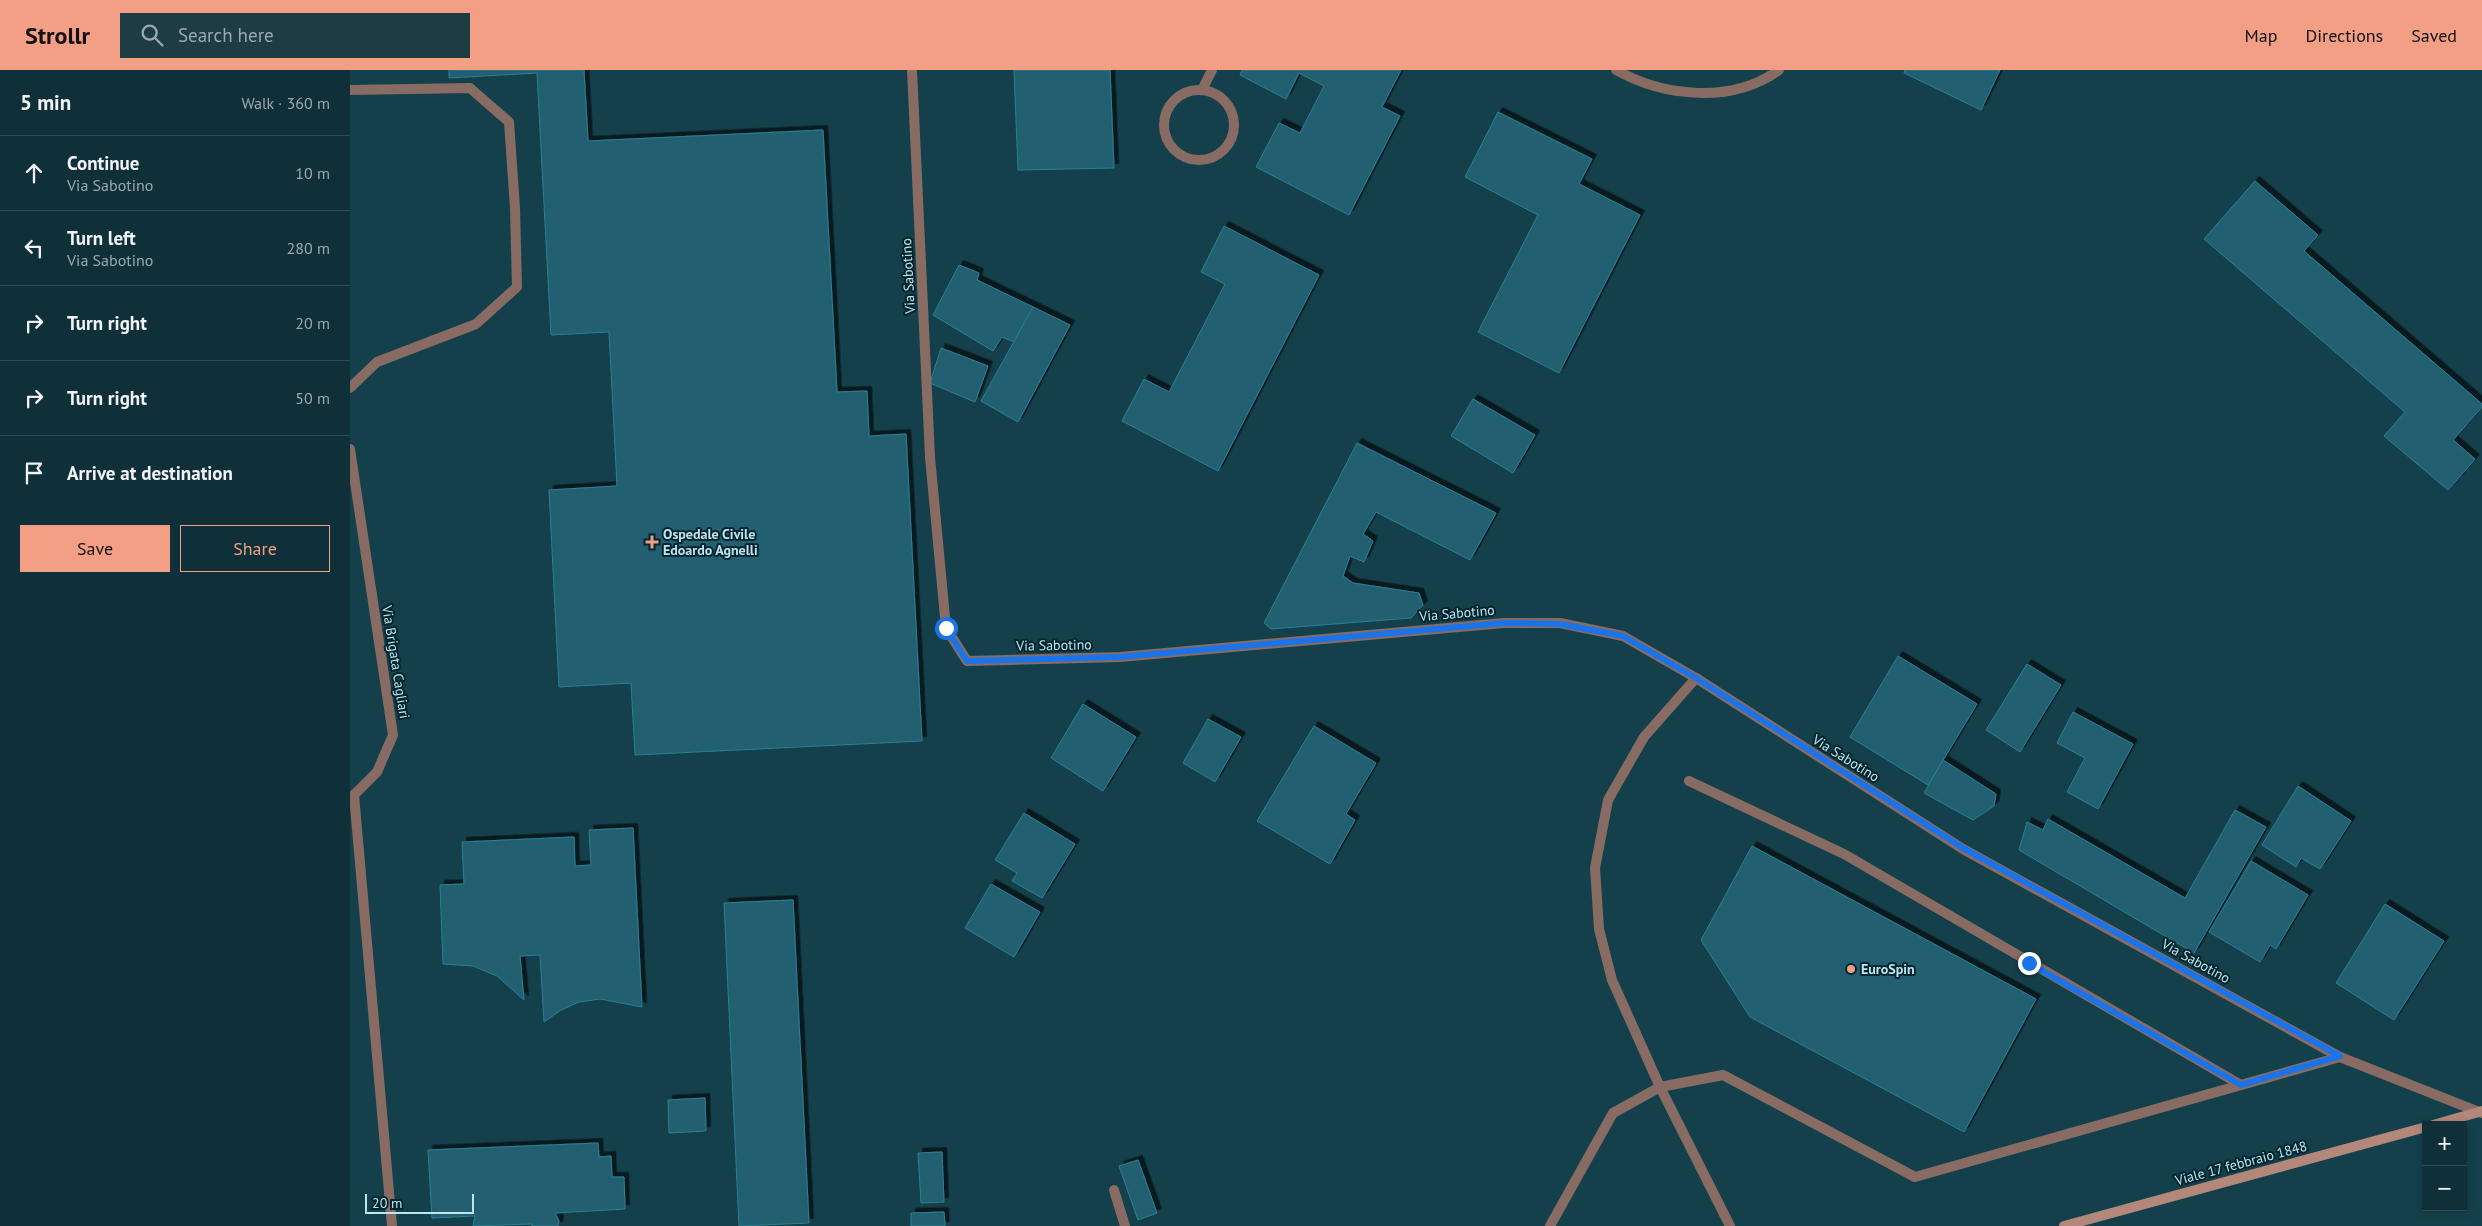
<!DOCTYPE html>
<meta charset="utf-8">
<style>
body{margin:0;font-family:"PT Sans",sans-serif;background:#1d3c43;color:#f1f3f6}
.controls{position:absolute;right:15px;bottom:15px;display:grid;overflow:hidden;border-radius:0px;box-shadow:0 2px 8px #0003}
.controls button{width:45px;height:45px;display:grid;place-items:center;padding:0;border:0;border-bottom:1px solid #2f4b53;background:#0f3038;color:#f1f3f6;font:25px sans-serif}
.scale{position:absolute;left:15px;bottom:12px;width:109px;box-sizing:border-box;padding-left:5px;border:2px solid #bee4ef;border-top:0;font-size:14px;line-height:18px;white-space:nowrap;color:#bee4ef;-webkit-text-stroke:4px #02252e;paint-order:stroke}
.stop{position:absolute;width:15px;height:15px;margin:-11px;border:4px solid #1a73e8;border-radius:50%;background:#fff}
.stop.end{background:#1a73e8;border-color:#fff;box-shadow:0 1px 5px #0008}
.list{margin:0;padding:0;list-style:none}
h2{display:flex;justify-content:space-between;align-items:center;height:65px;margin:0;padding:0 20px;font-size:21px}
h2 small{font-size:16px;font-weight:400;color:#9ba9ae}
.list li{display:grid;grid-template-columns:32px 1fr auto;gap:15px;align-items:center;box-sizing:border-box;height:75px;padding:0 20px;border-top:1px solid #2f4b53}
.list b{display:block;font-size:19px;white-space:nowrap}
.list p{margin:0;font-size:16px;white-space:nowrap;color:#9ba9ae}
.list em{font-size:16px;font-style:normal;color:#9ba9ae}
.actions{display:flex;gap:10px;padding:15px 20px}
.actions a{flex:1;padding:11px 0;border:1px solid #f39f85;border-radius:0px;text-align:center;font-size:18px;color:#f39f85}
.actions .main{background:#f39f85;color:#111}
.icon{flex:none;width:28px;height:28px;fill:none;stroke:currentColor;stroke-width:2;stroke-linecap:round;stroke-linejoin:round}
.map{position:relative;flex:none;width:2132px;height:1156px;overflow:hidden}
header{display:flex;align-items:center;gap:30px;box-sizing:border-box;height:70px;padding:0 25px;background:#f39f85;color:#111}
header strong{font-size:24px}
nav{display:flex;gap:28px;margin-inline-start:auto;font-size:18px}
.search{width:350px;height:45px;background:#1d3c43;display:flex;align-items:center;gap:12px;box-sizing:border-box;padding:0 18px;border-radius:0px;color:#9ba9ae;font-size:19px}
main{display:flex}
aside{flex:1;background:#0f3038}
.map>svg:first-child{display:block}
.building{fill:#205f6f;stroke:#2b8095;filter:url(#shadow)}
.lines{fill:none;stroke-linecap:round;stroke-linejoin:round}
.lane{stroke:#886c63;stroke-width:10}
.street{stroke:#886c63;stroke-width:10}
.secondary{stroke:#b38779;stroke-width:10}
.route{stroke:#1a73e8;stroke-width:6}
.poi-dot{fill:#f39f85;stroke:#02252e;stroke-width:2}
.labels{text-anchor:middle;stroke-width:4;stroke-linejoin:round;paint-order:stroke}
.street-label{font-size:14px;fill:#bee4ef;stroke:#02252e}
.poi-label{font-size:14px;font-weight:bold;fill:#bee4ef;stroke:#02252e;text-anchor:start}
</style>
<header>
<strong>Strollr</strong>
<div class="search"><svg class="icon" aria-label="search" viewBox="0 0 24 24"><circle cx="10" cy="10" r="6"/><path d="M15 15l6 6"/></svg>Search here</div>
<nav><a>Map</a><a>Directions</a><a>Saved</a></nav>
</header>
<main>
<aside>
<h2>5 min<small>Walk · 360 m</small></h2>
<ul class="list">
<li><svg class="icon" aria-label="ahead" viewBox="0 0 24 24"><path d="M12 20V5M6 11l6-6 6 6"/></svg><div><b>Continue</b><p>Via Sabotino</p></div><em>10 m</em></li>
<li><svg class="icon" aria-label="left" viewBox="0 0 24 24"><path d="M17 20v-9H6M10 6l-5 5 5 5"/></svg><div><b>Turn left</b><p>Via Sabotino</p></div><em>280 m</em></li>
<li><svg class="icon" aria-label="right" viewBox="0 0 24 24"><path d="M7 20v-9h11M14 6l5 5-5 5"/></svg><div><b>Turn right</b></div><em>20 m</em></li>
<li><svg class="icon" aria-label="right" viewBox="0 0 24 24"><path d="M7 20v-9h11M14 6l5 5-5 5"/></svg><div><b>Turn right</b></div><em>50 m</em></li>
<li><svg class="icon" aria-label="arrive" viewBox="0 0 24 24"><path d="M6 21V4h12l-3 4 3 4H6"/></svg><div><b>Arrive at destination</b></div></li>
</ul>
<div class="actions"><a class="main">Save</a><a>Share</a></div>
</aside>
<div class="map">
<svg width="2132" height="1156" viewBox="0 0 2132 1156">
<defs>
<filter id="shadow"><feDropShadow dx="4.5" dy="-4.5" stdDeviation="0" flood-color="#0009"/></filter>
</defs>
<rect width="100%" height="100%" fill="#14404b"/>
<g class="building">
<polygon points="99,0 234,0 238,71 473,60 487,322 517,321 519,366 556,364 572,671 285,685 281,613 209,617 199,420 267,416 259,262 201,265 187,3 99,8"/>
<polygon points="664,0 760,0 764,98 668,100"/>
<polygon points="892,0 1051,0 1032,37 1050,46 999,145 906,97 929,53 950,63 974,16 949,3 936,29 890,5"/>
<polygon points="1555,0 1650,0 1631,40 1554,3"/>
<polygon points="1148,42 1242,89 1229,114 1290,145 1209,303 1128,262 1188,145 1115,107"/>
<polygon points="1905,111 1968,165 1954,181 2132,334 2132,337 2103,370 2125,389 2098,420 2034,366 2055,342 1854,169"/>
<polygon points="874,156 969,205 868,401 772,351 794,309 819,322 875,214 851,202"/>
<polygon points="609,195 629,203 627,210 683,237 664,272 652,267 643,281 583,245"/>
<polygon points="683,237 720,255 668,352 631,331"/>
<polygon points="591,278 638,296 625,332 580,313"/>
<polygon points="1123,329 1185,365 1163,403 1101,366"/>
<polygon points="1007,373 1146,443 1120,490 1026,442 1013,464 1023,471 1014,492 1000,486 993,506 1003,513 1069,523 1073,535 1061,548 921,559 914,553"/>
<polygon points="1548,586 1627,634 1578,715 1500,667"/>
<polygon points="1677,594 1711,615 1670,682 1636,660"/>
<polygon points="733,634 786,667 753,721 701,688"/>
<polygon points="1723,642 1783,674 1748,739 1717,722 1735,688 1707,673"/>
<polygon points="858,649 891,667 865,712 833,693"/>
<polygon points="964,656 1026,693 996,744 1005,750 980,794 907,751"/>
<polygon points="1593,690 1646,724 1644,736 1623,750 1574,723"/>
<polygon points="1948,716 2001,751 1970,799 1951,788 1946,797 1912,775"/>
<polygon points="1885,740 1916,757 1844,883 1669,780 1677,752 1693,760 1698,749 1835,828"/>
<polygon points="674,743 725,774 692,828 662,811 667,803 645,790"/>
<polygon points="283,758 292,937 250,929 229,932 211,940 194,952 190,885 170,886 174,930 147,906 123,896 93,894 90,815 114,814 112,772 224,767 225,796 241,795 239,760"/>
<polygon points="1402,776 1686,929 1614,1062 1400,947 1351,870"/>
<polygon points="1901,791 1958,825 1926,879 1920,875 1910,892 1859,862"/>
<polygon points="641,814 690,842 664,887 615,858"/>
<polygon points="443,830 459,1153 389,1156 374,833"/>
<polygon points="2035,834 2094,871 2044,950 1986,913"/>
<polygon points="355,1028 356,1061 319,1063 318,1030"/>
<polygon points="248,1073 249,1087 261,1086 262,1107 274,1107 275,1139 205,1143 209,1151 208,1156 182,1156 182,1154 123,1156 125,1146 82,1148 78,1080"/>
<polygon points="592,1082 594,1132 571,1133 568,1083"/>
<polygon points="788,1090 807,1143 788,1150 769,1096"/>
<polygon points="594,1142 595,1156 561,1156 561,1143"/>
</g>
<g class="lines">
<g class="lane">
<polyline points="0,20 120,18 159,52 165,138 167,217 126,254 27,292 0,318"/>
<polyline points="1346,608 1294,667 1258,730 1245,798 1249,859 1262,910 1310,1017 1380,1156"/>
<polyline points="1339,711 1494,784 1891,1015"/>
<polyline points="764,1120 775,1156"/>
<polyline points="1200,1156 1263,1043 1310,1017 1373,1005 1565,1107 1990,987"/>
</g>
<g class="street">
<polyline points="562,0 580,387 596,558 617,591 770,587 1154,553 1210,553 1273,566 1346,608 1613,779 1990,987 2132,1043"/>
<path d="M1266 0C1314 27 1382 34 1429 0"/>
<polyline points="852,20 862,0"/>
<circle cx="849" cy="55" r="35"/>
<polyline points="0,379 43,665 27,702 0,729"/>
<polyline points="4,725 42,1156"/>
</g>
<g class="secondary">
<polyline points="2083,1055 2132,1041"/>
<polyline points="1714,1156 2076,1057"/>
</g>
</g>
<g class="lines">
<polyline class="route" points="596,558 617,591 770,587 1154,553 1210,554 1273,566 1346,608 1613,778 1990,986 1891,1015 1679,893"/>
</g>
<g class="poi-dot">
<path d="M299.5 464.5h5v5h5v5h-5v5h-5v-5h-5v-5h5z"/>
<circle cx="1501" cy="899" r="5"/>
</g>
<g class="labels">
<g class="street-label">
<text transform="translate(558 206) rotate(-93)" y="5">Via Sabotino</text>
<text transform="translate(1107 543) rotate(-5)" y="5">Via Sabotino</text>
<text transform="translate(704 575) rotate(-1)" y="5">Via Sabotino</text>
<text transform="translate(46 592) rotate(81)" y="5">Via Brigata Cagliari</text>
<text transform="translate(1496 688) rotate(32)" y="5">Via Sabotino</text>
<text transform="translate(1846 891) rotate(29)" y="5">Via Sabotino</text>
<text transform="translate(1891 1093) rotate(-15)" y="5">Viale 17 febbraio 1848</text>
</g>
<g class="poi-label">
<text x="313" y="469">Ospedale Civile<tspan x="313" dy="16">Edoardo Agnelli</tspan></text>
<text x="1511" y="904">EuroSpin</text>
</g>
</g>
</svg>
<div class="controls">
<button>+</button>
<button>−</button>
</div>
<div class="scale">20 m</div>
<div class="stop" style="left:596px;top:558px"></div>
<div class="stop end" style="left:1679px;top:893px"></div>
</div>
</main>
